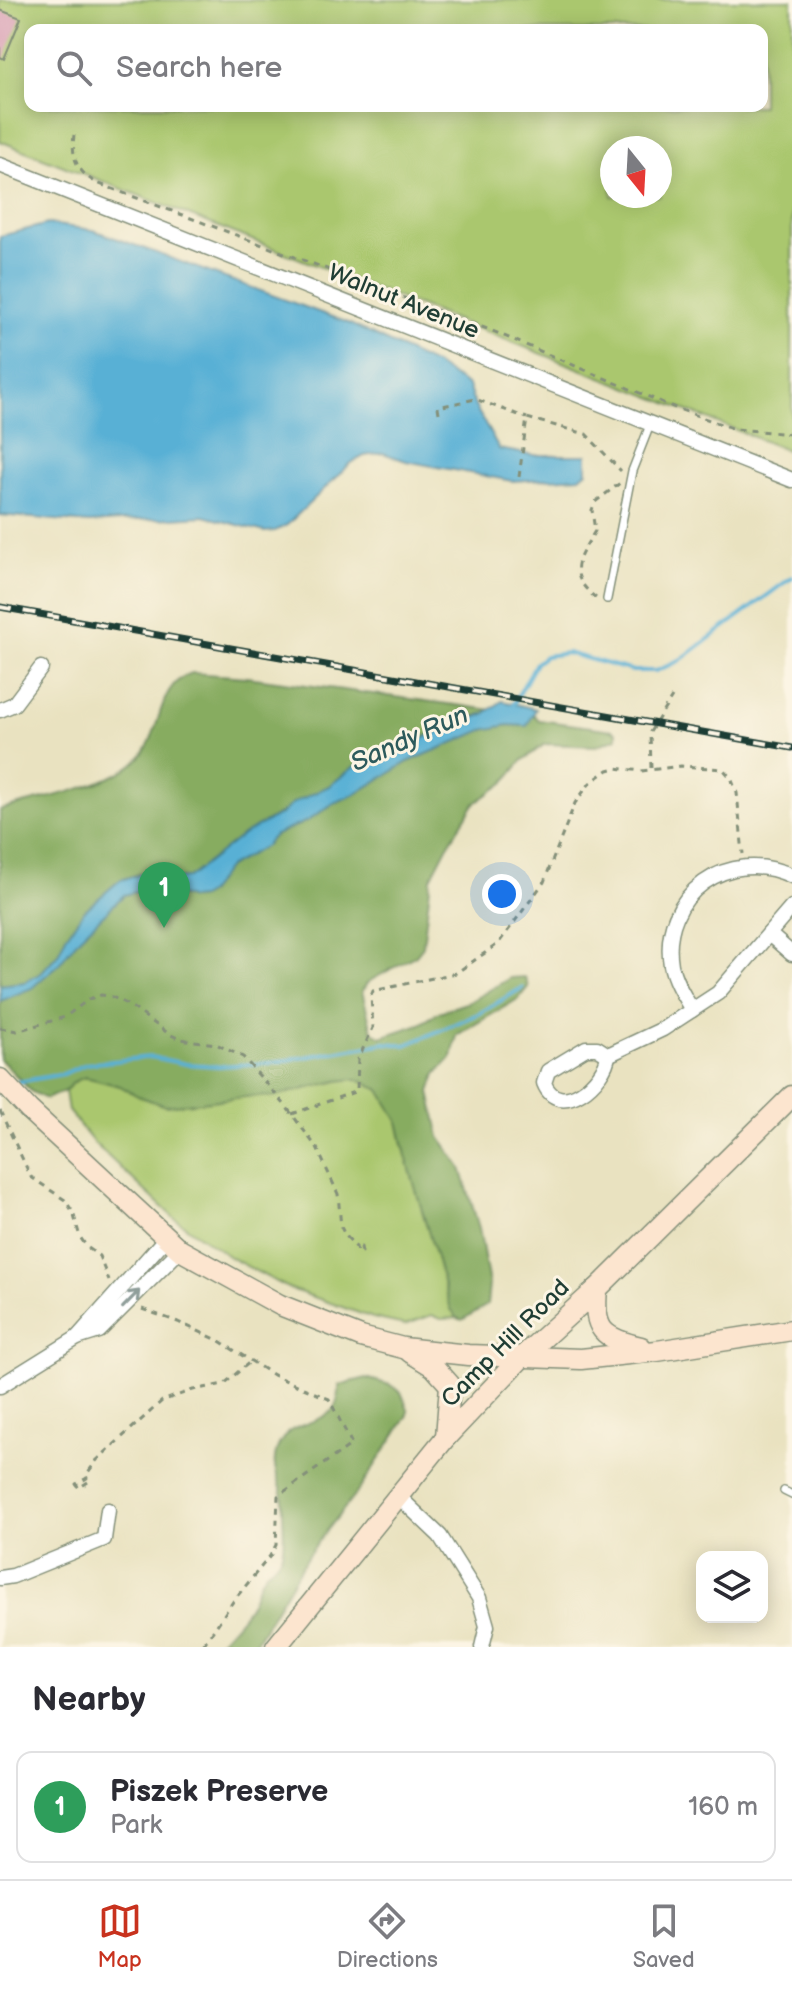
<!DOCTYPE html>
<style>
body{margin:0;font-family:"Balsamiq Sans",sans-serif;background:#f2f2f3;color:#2b2b33}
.controls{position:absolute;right:24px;bottom:24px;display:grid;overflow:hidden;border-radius:16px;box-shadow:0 4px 20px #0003}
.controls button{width:72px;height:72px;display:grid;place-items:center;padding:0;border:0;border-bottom:2px solid #e1e1e2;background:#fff;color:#2b2b33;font:40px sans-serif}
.compass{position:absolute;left:600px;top:136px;width:72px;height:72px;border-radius:50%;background:#fff;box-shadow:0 4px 20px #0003;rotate:162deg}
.you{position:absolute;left:502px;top:894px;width:28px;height:28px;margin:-20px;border:6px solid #fff;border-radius:50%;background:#1a73e8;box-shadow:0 0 0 12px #1a73e833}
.badge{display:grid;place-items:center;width:52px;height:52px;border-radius:50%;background:#c8321e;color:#fff;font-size:26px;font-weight:700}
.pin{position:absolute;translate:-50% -66px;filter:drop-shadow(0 2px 4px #0008)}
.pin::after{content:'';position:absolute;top:42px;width:28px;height:24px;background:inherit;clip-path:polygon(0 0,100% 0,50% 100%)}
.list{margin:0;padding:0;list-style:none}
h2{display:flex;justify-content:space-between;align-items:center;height:104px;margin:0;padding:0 32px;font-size:34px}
h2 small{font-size:26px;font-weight:400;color:#7c7c81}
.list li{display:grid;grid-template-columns:52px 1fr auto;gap:24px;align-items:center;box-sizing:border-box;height:112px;margin:0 16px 16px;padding:0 16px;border:2px solid #e1e1e2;border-radius:16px}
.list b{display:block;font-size:30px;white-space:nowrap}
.list p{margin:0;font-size:26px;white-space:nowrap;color:#7c7c81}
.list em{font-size:26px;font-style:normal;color:#7c7c81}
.icon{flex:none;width:44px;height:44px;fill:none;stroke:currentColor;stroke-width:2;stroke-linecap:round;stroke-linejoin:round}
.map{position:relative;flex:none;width:792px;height:1647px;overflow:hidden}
.search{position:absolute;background:#fff;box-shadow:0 4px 20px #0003;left:24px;right:24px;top:24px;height:88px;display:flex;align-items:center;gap:20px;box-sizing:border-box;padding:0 28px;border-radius:16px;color:#7c7c81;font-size:30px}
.sheet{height:232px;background:#fff}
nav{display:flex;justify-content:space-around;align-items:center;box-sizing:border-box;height:112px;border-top:2px solid #e1e1e2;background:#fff;font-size:22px;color:#7c7c81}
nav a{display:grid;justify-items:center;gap:4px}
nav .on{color:#c8321e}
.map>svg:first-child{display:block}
.green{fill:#aac76e;stroke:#648251;stroke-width:2;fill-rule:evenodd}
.forest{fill:#87ac61;stroke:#53744a;stroke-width:2}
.water{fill:#58b0d5;stroke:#3c7684;stroke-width:2}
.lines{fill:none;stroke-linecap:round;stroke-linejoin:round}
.stream{stroke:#58b0d5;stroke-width:4}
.building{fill:#d699b1}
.lane-casing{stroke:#84907a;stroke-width:10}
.street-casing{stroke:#84907a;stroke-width:17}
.secondary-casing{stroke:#84907a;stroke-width:23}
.path{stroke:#84907a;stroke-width:3;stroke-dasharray:6 6;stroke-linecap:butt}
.lane{stroke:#fff;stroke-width:7}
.street{stroke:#fff;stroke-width:14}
.secondary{stroke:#fce5cf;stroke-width:20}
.rail-casing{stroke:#1f3d34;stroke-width:7}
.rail{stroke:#fcf5e5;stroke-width:4;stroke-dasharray:12;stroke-linecap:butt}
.oneway{stroke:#8f9e9a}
.labels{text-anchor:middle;stroke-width:6;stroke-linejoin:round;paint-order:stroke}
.street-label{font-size:24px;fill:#1f3d34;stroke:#fcf5e5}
.water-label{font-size:26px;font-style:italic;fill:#2d5a5c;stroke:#fcf5e5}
</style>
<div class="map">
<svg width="792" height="1647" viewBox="0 0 792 1647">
<rect width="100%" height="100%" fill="#fcf5e5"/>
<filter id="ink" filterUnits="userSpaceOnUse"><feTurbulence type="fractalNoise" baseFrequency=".0125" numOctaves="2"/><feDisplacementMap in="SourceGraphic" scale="16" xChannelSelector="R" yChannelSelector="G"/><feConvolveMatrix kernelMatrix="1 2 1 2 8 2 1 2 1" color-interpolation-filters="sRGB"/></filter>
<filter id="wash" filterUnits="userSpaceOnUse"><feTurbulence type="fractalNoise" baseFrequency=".006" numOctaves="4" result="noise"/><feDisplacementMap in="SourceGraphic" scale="32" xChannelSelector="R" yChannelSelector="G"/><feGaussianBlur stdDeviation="1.8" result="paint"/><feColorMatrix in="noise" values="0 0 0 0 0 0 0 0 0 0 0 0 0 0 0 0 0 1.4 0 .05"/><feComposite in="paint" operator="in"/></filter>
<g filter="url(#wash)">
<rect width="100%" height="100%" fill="#e9e2c0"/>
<g class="green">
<path d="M0 0H792V452L0 141ZM30 30H762V106H30ZM612 148H660V196H612Z"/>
<path d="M148 763 277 786 388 1101 398 1121 403 1145 461 1310H452L457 1318 441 1319 432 1315 405 1325 373 1318 288 1288 231 1258 174 1218 94 1143 68 1111 65 1091C83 1070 91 1079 114 1083L0 1038V819Z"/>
</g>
<g class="forest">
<path d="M192 673 247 677 492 710 358 764 329 786 244 834 188 878 174 879 142 873 120 880 84 911 66 936 58 954 40 974 25 982 0 985V810C38 799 104 788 134 763 166 736 152 686 192 673Z"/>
<polygon points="533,714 539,720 613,730 617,733 617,738 596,746 545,744 522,761 504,783 474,804 447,847 431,878 423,946 416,955 368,982 362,991 372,1031 381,1037 420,1024 439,1012 469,1002 510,978 525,977 528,987 518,999 457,1035 452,1057 436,1074 430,1092 440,1137 461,1168 479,1228 489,1284 487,1305 462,1320 457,1318 451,1309 406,1156 398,1121 380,1090 365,1082 354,1079 338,1081 272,1097 254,1096 166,1106 138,1096 120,1086 85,1077 73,1082 65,1091 46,1099 32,1092 0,1059 0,1001 19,993 57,966 79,938 124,895 156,887 191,899 200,898 207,894 228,867 267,844 273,836 307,821 334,803 357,793 408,762 483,730 508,725 526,726"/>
<path d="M366 1378 390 1385 401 1392 408 1409V1415L361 1487 308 1555 253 1647H215C225 1634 238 1623 247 1609 254 1599 256 1586 263 1576 268 1568 279 1563 282 1552 286 1537 282 1518 283 1503 284 1483 269 1470 277 1449 292 1410 341 1434 339 1385Z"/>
</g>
<g class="water">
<polygon points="48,224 93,230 346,322 434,364 468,386 475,406 499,449 532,455 587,455 587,471 580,477 512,481 406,461 383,453 364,456 351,463 287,525 275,531 265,532 204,516 89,523 0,515 0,236"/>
<polygon points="502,701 536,709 527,726 508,725 483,730 408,762 357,793 334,803 307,821 273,836 265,846 228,867 207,894 200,898 191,899 156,887 124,895 79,938 57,966 43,978 32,988 0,1001 0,985 25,982 40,974 58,954 66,936 84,911 120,880 150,872 174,879 188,878 244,834 281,814 293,803 329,786 358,764 484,714"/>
</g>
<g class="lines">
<g class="stream">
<polyline points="512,707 536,663 545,656 567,653 633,671 656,671 679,661 792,577"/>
<polyline points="18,1082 63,1074 86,1064 151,1057 186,1064 218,1066 271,1063 385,1043 406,1045 480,1013 522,988"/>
</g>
</g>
<g id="blocks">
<polygon class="building" points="0,10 21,18 4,59 0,57"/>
</g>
</g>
<g filter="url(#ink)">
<use href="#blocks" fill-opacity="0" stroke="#84907a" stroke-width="2"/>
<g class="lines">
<g class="lane-casing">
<g id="lane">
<polyline points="607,599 632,471 650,425"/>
<polyline points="784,1491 792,1495"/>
</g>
</g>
<g class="street-casing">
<g id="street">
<polyline points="0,165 792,480"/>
<polyline points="0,710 14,704 41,668"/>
<polyline points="769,934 792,954"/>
<path d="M692 1010C684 996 674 981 671 965 659 894 730 846 792 876"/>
<path d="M586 1048H597L608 1055C606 1080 559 1121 544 1083L548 1071Z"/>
<polyline points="608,1055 663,1029 718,993 792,907"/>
<polyline points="77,1338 165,1239"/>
<polyline points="0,1386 77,1338 99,1331 180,1250"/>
<polyline points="397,1495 440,1536 479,1598 487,1626 482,1647"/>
<polyline points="0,1578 13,1576 104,1539 108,1510"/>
</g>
</g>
<g class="secondary-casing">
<g id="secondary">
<polyline points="0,1079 29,1110 180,1250 280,1305 361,1337 403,1348 468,1355 581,1359 657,1351 792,1330"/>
<path d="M597 1289C593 1330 602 1338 641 1347"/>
<polyline points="410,1352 434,1367 450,1385 446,1437"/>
<polyline points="276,1647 446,1437 521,1358 597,1289 792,1096"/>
</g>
</g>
<g class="path">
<path d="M74 135C71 158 77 172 97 183L490 330 673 407 735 429 792 434"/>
<polyline points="439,413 438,407 475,399 527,418"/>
<polyline points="519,477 527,418 586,434 621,471"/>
<path d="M596 598C565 573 579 558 595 531L592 510 595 502 620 483"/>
<polyline points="651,768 650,732 672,697"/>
<polyline points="0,1028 17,1031 65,1017 89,999 101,995 110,996 129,1005 169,1034 180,1039 216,1044 243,1057 285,1105 317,1148 338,1194 341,1227 345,1235 356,1247 357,1252 362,1252 361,1247 356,1247"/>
<polyline points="0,1111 31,1177 65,1200 73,1212 80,1237 87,1247 99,1256 109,1281"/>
<polyline points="292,1114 357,1091 358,1059 373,1028 371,996 373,991 456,973 498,944 544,882 575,803 590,783 608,770 616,768 641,771 681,766 723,769 731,778 737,793 743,854"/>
<polyline points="142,1309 178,1322 218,1340 273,1375 329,1399 352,1444 278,1496 276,1545 270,1556 234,1600 202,1647"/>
<polyline points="88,1482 79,1488 76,1484 87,1478 86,1475 97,1460 162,1401 193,1390 224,1384 251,1361"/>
</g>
<use href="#lane" class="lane"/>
<use href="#street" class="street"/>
<use href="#secondary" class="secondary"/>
<g class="rail-casing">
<polyline id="rail" points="0,607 792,748"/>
</g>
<use href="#rail" class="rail"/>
</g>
<defs><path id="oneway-shaft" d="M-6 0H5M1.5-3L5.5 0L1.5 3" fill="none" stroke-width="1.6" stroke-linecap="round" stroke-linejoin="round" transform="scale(2)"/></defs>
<use class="oneway" href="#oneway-shaft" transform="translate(131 1299) rotate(-46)"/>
</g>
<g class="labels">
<g class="street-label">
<text transform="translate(404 301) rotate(22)" y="8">Walnut Avenue</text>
<text transform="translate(505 1343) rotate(-45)" y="8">Camp Hill Road</text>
</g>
<g class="water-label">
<text transform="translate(409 738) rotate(-24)" y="9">Sandy Run</text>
</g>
</g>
</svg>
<div class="controls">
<button><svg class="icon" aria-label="layers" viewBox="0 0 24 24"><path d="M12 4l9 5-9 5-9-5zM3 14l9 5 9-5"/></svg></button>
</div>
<svg class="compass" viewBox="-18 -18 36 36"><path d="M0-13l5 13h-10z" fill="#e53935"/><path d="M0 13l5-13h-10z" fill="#7c7c81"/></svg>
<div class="you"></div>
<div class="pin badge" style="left:164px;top:928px;background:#2e9e5b">1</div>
<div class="search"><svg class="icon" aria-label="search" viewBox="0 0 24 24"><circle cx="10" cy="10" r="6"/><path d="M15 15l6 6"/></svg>Search here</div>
</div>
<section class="sheet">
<h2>Nearby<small></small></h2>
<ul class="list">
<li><span class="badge" style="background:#2e9e5b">1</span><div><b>Piszek Preserve</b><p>Park</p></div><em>160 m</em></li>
</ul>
</section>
<nav>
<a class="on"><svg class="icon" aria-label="map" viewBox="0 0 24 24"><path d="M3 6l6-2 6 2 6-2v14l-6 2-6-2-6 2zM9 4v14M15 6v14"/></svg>Map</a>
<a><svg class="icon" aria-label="directions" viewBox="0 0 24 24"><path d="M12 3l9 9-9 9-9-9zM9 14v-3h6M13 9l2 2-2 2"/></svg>Directions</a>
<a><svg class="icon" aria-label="saved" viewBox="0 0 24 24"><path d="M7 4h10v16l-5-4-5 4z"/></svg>Saved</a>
</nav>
